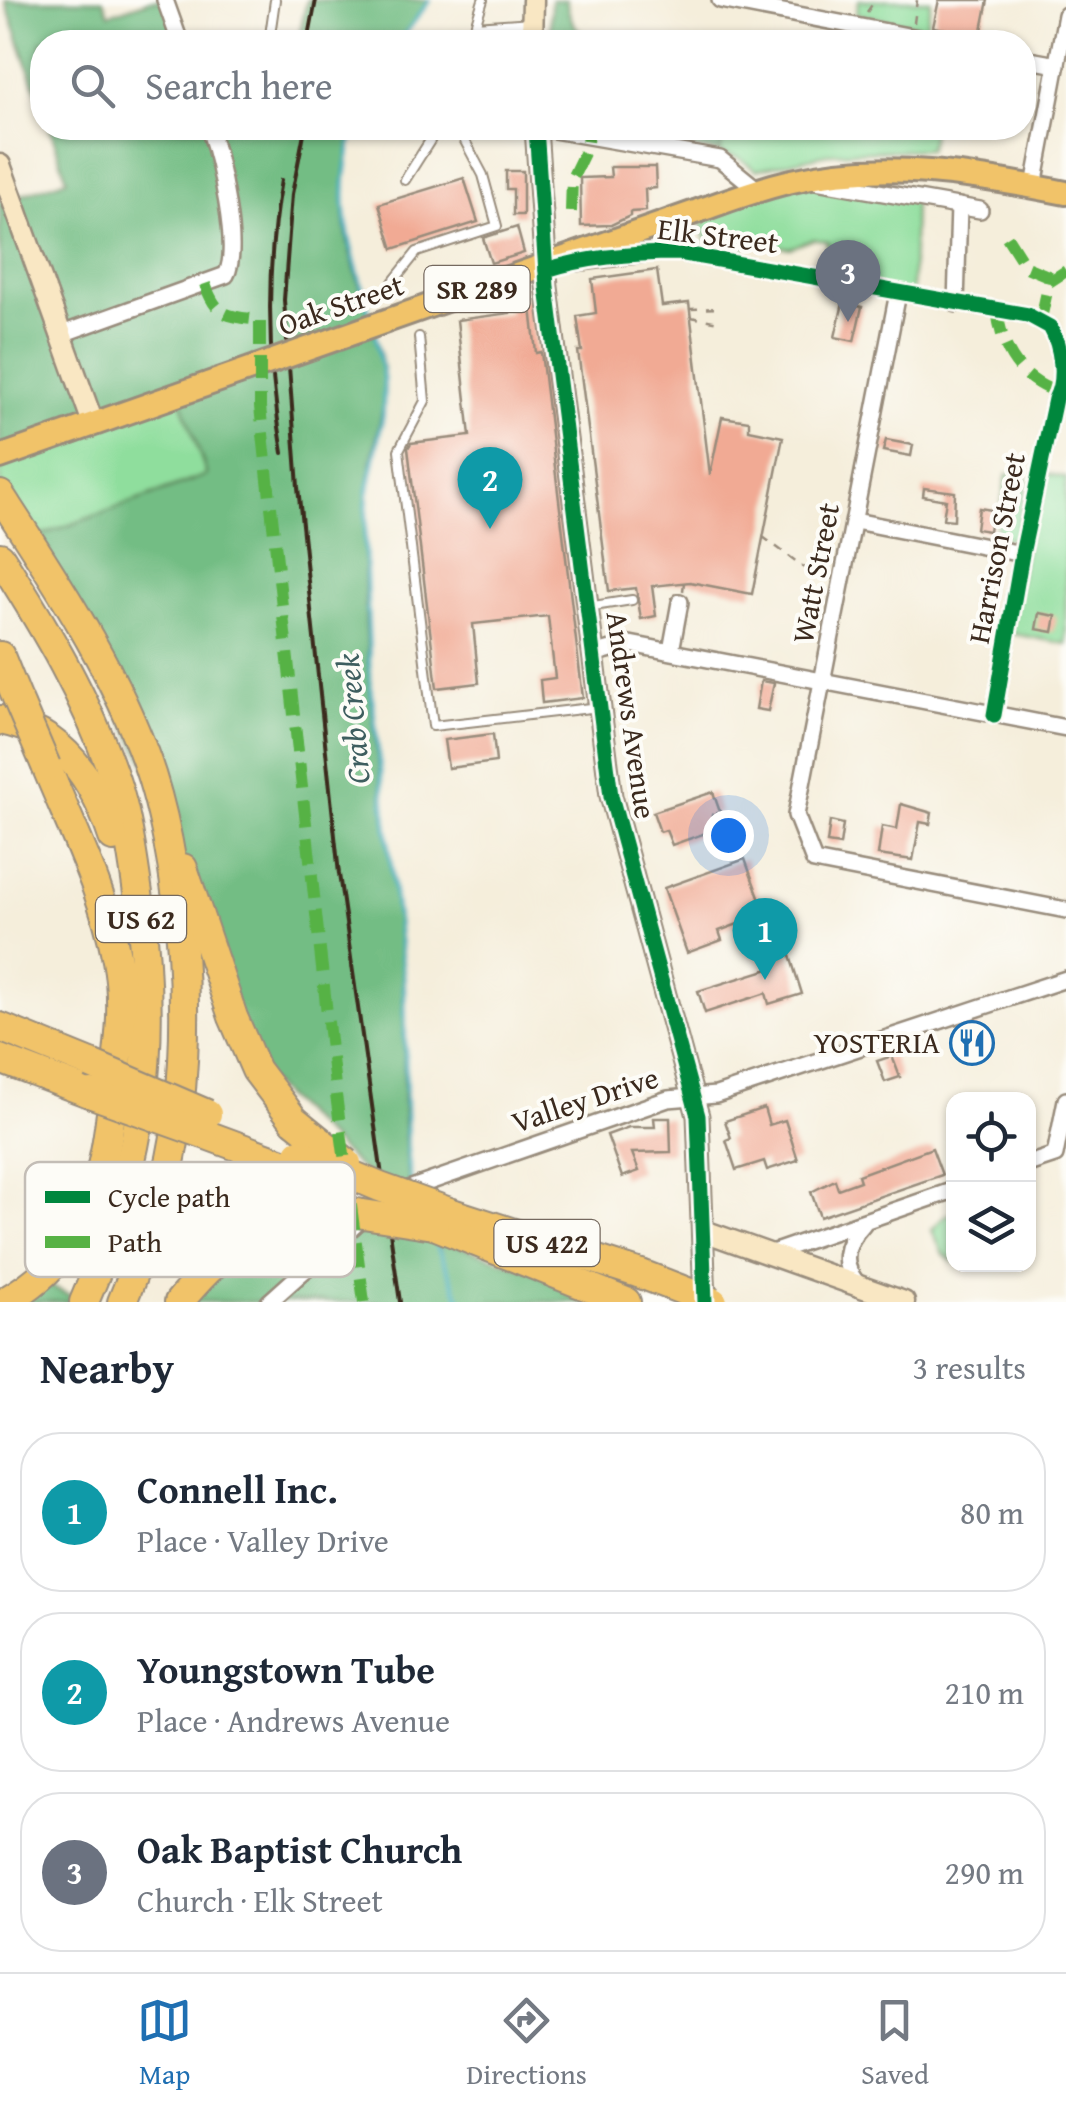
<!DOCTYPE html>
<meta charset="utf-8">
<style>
body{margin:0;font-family:"Gentium Book Plus",serif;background:#f2f2f3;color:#1f2937}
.controls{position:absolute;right:30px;bottom:30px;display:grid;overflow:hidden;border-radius:20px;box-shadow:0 2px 8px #0004}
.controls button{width:90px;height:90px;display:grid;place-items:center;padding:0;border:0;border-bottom:2px solid #e0e1e3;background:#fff;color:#1f2937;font:50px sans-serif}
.you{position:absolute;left:728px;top:835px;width:35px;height:35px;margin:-25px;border:8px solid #fff;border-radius:50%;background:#1a73e8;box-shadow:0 0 0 15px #1a73e833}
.badge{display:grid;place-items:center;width:65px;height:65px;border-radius:50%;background:#1f6fb2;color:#fff;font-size:32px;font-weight:700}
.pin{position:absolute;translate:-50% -82px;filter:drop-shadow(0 2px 5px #0008)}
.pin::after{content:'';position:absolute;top:52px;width:35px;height:30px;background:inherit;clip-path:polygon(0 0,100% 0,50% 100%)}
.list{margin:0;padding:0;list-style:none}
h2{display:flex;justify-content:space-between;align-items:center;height:130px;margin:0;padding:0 40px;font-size:42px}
h2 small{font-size:32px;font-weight:400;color:#747a83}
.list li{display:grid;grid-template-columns:65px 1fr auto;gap:30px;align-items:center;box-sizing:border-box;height:160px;margin:0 20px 20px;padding:0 20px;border:2px solid #e0e1e3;border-radius:40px}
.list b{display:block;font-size:38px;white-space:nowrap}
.list p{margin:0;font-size:32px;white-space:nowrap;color:#747a83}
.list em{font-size:32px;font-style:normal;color:#747a83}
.icon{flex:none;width:55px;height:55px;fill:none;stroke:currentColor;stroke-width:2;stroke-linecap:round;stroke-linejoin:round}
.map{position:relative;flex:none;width:1066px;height:1302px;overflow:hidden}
.search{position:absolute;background:#fff;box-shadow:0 2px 8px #0004;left:30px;right:30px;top:30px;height:110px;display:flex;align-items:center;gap:25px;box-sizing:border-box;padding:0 35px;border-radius:40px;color:#747a83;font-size:38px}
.sheet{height:670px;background:#fff}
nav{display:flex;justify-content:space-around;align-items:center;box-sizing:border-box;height:140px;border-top:2px solid #e0e1e3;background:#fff;font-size:28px;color:#747a83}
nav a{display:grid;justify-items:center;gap:5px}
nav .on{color:#1f6fb2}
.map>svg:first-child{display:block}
.green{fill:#8fde9d;stroke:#65845e;stroke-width:2.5}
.forest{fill:#73bd84;stroke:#577451;stroke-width:2.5}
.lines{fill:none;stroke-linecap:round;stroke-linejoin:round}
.stream{stroke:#42adc0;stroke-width:4}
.building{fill:#f1aa94}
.lane-casing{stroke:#988c7c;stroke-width:12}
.street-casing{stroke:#988c7c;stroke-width:20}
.secondary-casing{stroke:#988c7c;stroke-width:25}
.primary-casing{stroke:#988c7c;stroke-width:28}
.highway-casing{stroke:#988c7c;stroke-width:32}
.path{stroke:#988c7c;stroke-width:2.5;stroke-dasharray:8 8;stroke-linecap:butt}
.lane{stroke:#fff;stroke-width:8}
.street{stroke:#fff;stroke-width:15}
.secondary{stroke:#f9e7c3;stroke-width:20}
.primary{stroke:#f1c369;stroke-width:22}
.highway{stroke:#f1c369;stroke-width:28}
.rail{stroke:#3b2a1e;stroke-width:4}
.primary-bridge-casing{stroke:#988c7c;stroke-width:28;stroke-linecap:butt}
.highway-bridge-casing{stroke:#988c7c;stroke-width:32;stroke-linecap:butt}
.primary-bridge{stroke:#f1c369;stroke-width:22}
.highway-bridge{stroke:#f1c369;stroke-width:28}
.quiet{stroke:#57b245;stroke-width:12;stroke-dasharray:25 12;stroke-linecap:butt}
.cycleway-casing{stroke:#fdfcf7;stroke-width:21}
.cycleway{stroke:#00873e;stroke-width:15}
.labels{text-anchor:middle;stroke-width:8;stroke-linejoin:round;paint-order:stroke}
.shield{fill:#fdfcf7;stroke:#75695f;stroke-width:2.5}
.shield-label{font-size:28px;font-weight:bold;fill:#3b2a1e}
.street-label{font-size:30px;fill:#3b2a1e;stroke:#fdfcf7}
.poi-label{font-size:30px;fill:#3b2a1e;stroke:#fdfcf7;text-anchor:end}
.water-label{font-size:32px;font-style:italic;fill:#3e5e5f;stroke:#fdfcf7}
.key{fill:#fdfcf7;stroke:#c3bdb6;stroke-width:2.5}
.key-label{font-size:28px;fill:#3b2a1e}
</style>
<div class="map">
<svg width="1066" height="1302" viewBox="0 0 1066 1302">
<rect width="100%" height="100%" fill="#fdfcf7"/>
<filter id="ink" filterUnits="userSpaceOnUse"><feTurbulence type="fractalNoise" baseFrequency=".01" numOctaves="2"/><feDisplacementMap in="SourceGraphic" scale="20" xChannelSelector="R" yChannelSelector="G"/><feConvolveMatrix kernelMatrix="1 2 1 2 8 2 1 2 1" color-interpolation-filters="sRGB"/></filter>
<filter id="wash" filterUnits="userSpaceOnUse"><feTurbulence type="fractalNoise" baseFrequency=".0048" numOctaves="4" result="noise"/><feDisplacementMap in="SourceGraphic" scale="40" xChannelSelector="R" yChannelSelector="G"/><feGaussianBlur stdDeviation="2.25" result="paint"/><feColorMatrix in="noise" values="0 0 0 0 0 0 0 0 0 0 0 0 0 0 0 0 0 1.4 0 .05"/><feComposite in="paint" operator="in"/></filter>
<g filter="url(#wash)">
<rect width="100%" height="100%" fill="#f5eedb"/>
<g class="green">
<polygon points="859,0 931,0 926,27 856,14"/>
<polygon points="724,128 933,128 929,149 832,153 756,170 739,158 720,153"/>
<polygon points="791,181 914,198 912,295 821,278 828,242 814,239 790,248 745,240 740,263 712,258 698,211"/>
<polygon points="179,393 207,475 29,540 0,495 0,456"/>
<polygon points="1039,472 1066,478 1066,644 1009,633"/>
<polygon points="1007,474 1028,478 1016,540 995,536"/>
<polygon points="953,1213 953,1262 942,1252 932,1230 944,1216"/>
</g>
<g class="forest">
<polygon points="5,0 103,0 109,14 151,0 165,0 180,42 42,42 42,107"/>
<polygon points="307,0 430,0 399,42 298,42"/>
<path d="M551 0H566C573 38 586 36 620 42H550Z"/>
<path d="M50 128H355C343 168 340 206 349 247 358 291 380 332 384 378 386 404 378 428 373 453 368 480 366 508 365 536 360 675 387 812 401 950 409 1024 398 1105 409 1177 413 1204 428 1230 441 1254L438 1239 624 1302H179L267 1230 354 1225 386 1200 380 1187 256 1070 156 786 29 540 207 475 179 394 0 456V202L67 179Z"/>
<polygon points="661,128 724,128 720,153 658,141"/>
<polygon points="38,1280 84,1302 4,1302"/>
</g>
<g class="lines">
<g class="stream">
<polyline points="399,42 430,0"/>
<path d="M355 128C332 205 351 245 371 319"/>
<polyline points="375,333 384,381 383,415 367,495 365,539 370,678 404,980 407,1148 411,1183"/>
<polyline points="433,1238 462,1302"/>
</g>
</g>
<g id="blocks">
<g class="building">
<polygon points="939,0 988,0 981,35 933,27"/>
<polygon points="610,167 655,167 656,188 645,189 646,211 630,212 630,216 611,225 581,226 580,178 611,177"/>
<polygon points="506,171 523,171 523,215 513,215 513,189 506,189"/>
<polygon points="464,178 478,222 393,249 379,204"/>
<polygon points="517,227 524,253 491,263 483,238"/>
<polygon points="657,270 662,306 689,303 710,475 722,417 749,421 749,430 783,437 752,594 690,582 652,586 656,616 641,619 636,588 609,591 578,351 582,351 577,316 596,313 592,279"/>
<polygon points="530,298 536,353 541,352 583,698 542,703 540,680 555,678 548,616 473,624 479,683 437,688 408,448 411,443 470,436 457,320 510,313 509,301"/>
<polygon points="843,303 862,307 854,341 835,337"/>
<polygon points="886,440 913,445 911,456 883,451"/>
<polygon points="924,488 955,492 954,520 943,519 946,500 923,496"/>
<polygon points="979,508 992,510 989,531 976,529"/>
<polygon points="1039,613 1056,616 1053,632 1036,629"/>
<polygon points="761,681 774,683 768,711 756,709"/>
<polygon points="493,734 496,762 448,768 444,740"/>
<polygon points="713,792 720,812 712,815 717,829 672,845 666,830 660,832 653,812"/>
<polygon points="901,804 932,813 930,824 920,822 913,860 878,855 882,826 897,829"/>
<polygon points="830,821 843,824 840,845 827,843"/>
<polygon points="745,859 765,914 719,931 722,940 687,953 664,888"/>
<polygon points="786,943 802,994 769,1004 766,993 705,1013 698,991 769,969 763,951"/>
<polygon points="976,1025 985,1050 977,1052 978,1056 967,1061 959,1036 964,1034 962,1030"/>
<polygon points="892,1056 900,1077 885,1082 877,1061"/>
<polygon points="764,1108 769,1125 785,1120 798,1160 767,1170 764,1161 736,1170 726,1140 731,1138 725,1121"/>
<polygon points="654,1118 670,1118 671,1152 632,1153 639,1171 622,1177 607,1135 629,1127 655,1127"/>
<polygon points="932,1148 942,1175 820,1217 811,1192 835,1180 838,1189 860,1181 858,1175"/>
</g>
</g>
</g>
<g filter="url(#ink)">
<use href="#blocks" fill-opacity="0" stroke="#988c7c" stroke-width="2.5"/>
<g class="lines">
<g class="lane-casing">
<g id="lane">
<polyline points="483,0 475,26 532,22"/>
<polyline points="269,42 275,0"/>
<polyline points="470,42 475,26"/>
<polyline points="405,180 438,128"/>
<polyline points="393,282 417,252 497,226 483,175 458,128"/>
<polyline points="419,337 425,401 399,450 433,726 599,707"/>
<polyline points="587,607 632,600"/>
</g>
</g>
<g class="street-casing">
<g id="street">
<polyline points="165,0 180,42"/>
<polyline points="720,0 939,42"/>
<polyline points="1024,59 1057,65"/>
<polyline points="542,128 720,159 758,190"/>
<polyline points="816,181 980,210"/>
<polyline points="1034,186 1066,15"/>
<path d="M574 263 651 253H679L1028 315 1050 327C1061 346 1066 379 1055 399L1022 554 994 715"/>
<polyline points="898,293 796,815 814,861 1066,910"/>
<polyline points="956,304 959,206"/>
<path d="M59 335 226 275C241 249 219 157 209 128"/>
<polyline points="855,521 1022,554"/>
<polyline points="671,651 680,602"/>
<polyline points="593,654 630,644 1066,728"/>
<polyline points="1028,1164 1055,1155 1066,1100"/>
<polyline points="400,1192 668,1099 716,1095 1066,979"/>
<polyline points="769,1254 954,1190"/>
<path d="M860 1286C839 1266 844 1244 863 1224"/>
<polyline points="269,1302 364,1217"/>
</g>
</g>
<g class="secondary-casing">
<g id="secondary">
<polyline points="532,42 533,0"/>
<polyline points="536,128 547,287 611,796 698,1116 705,1302"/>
<polyline points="0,165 93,423"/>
<polyline points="704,1231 904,1302"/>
</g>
</g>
<g class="primary-casing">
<g id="primary">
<path d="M698 211C729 200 760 188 792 181 883 159 976 175 1066 193"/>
<polyline points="0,457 256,367"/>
</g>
</g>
<g class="highway-casing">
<g id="highway">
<path d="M0 495C52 575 106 656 141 746 185 857 196 1041 171 1158 160 1207 141 1256 122 1302"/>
<path d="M0 557C45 628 88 700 115 780 128 818 133 860 139 900 158 1049 144 1163 84 1302"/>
<polyline points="0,656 17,698"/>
<path d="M0 720C64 732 94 780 113 837"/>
<polyline points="183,868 233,1017 256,1070 294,1120"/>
<polyline points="0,1027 91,1064"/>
<polyline points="0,1059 92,1094"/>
<polyline points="204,1134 307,1172"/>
<polyline points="452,1213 641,1274"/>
<polyline points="434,1225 626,1302"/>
<path d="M4 1302C94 1252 104 1175 115 1081 120 1040 125 1001 117 960 104 892 72 829 46 766"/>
<path d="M179 1302C215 1258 251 1227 308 1215"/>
</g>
</g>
<g class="path">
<polyline points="867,12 875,0"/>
<polyline points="914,23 917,0"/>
<polyline points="882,128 884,130"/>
<polyline points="690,309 721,308"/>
<polyline points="691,317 719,322"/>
<polyline points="763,537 808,570 827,575"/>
<polyline points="683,591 684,582"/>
</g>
<use href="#lane" class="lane"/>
<use href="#street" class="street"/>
<use href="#secondary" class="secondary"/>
<use href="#primary" class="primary"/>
<use href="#highway" class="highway"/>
<g class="rail">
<polyline points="308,42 316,0"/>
<polyline points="305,128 292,194 284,300 298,487 339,874 400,1302"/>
<path d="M281 180C265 271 267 361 283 453"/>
</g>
<g class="primary-bridge-casing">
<polyline id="primary-bridge" points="256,367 698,211"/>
</g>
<g class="highway-bridge-casing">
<g id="highway-bridge">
<polyline points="17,698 46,766"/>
<polyline points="91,1064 207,1114"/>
<polyline points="92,1094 204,1134"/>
<polyline points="294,1120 347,1163"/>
<polyline points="299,1153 380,1187 452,1213"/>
<polyline points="308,1215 357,1213 434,1225"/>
<polyline points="641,1274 713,1302"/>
</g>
</g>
<use href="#primary-bridge" class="primary-bridge"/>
<use href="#highway-bridge" class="highway-bridge"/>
<g class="quiet">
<polyline points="571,212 572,178 586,149 588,135"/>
<polyline points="1007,237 1026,267 1053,278"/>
<path d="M205 284C217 318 228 316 260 320V407L336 1095 364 1302"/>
<path d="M997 310C1002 351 1019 379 1059 393"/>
<polyline points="1041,319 1049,282 1066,271"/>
</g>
<g class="cycleway-casing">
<g id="cycleway">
<polyline points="536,128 547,287 611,796 698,1116 705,1302"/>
<path d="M546 270C587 257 636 253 679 253L1028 315 1050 327C1061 346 1066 379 1055 399L1022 554 994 715"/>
</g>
</g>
<use href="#cycleway" class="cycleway"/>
</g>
</g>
<defs>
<g id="restaurant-ring" transform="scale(2.25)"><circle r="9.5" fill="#fdfcf7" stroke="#1f6fb2" stroke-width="1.5"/><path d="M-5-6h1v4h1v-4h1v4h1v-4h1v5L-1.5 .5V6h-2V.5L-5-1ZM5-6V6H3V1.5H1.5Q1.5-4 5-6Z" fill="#1f6fb2"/></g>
</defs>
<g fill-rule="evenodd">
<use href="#restaurant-ring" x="972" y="1043"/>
</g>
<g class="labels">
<g class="shield">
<rect x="424.5" y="266" width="105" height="46" rx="8"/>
<rect x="96" y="896" width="90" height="46" rx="8"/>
<rect x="494.5" y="1220" width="105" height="46" rx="8"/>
</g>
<g class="shield-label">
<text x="477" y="299">SR 289</text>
<text x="141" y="929">US 62</text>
<text x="547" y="1253">US 422</text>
</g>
<g class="street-label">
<text transform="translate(718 236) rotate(7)" y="10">Elk Street</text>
<text transform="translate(341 305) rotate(-19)" y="10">Oak Street</text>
<text transform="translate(997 548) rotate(-79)" y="10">Harrison Street</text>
<text transform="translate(816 573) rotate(-79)" y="10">Watt Street</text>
<text transform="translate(631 715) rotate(82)" y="10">Andrews Avenue</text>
<text transform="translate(585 1100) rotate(-18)" y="10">Valley Drive</text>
</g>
<g class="poi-label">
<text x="940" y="1053">YOSTERIA</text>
</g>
<g class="water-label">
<text transform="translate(353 719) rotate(-95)" y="11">Crab Creek</text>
</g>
</g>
<rect x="25" y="1162" width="330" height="115" rx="15" class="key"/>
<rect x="45" y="1191" width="45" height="12" fill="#00873e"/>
<rect x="45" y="1236" width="45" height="12" fill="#57b245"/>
<g class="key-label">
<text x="108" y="1207">Cycle path</text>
<text x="108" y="1252">Path</text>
</g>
</svg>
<div class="controls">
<button><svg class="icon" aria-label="locate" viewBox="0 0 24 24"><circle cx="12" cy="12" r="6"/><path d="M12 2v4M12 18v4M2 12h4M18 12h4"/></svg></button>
<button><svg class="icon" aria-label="layers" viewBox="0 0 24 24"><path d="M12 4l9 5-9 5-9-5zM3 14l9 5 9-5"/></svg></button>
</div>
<div class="you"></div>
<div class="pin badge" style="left:765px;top:980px;background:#0f9aa8">1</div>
<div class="pin badge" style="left:490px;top:529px;background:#0f9aa8">2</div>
<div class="pin badge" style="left:848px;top:322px;background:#6b7280">3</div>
<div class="search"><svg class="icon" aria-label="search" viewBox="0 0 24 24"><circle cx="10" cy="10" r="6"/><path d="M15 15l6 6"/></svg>Search here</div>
</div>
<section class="sheet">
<h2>Nearby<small>3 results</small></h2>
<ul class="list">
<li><span class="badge" style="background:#0f9aa8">1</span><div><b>Connell Inc.</b><p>Place · Valley Drive</p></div><em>80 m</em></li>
<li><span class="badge" style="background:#0f9aa8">2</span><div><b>Youngstown Tube</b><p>Place · Andrews Avenue</p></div><em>210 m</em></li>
<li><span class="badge" style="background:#6b7280">3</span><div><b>Oak Baptist Church</b><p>Church · Elk Street</p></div><em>290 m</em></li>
</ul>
</section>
<nav>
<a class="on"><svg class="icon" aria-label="map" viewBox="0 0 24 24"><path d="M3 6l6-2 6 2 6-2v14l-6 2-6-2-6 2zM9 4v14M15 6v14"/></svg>Map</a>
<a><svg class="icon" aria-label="directions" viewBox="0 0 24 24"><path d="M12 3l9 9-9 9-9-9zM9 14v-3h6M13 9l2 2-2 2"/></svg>Directions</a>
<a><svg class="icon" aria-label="saved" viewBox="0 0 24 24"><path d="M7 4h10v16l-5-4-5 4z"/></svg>Saved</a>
</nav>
